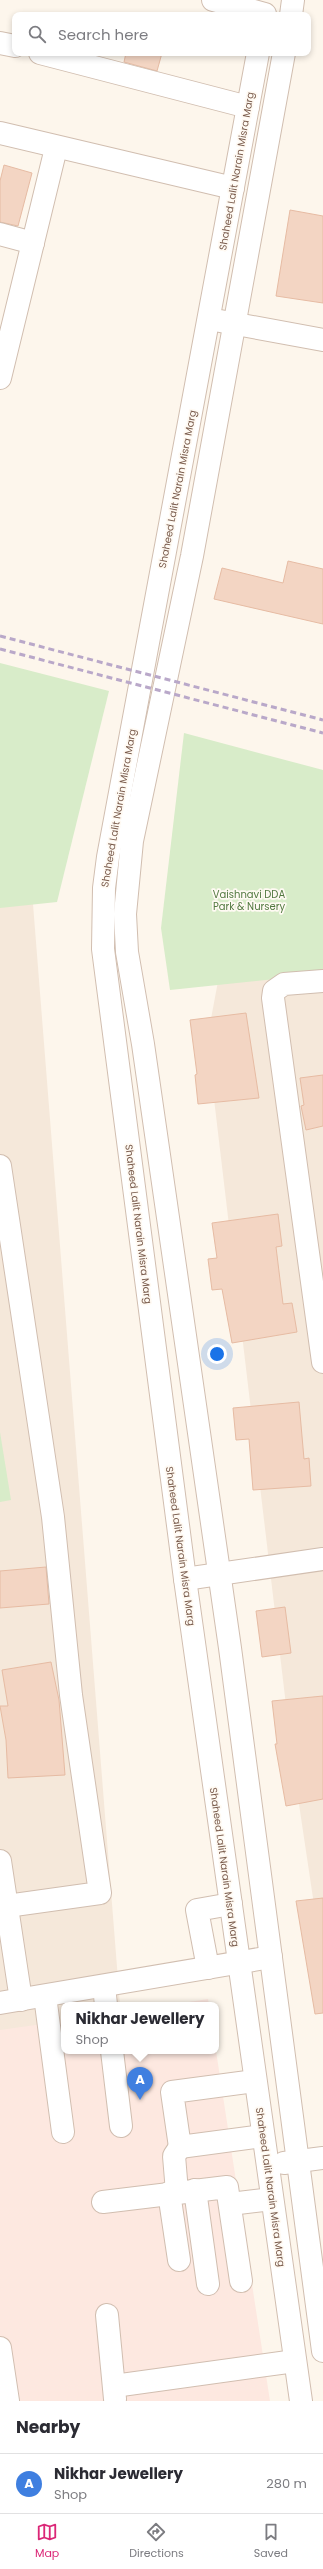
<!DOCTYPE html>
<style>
body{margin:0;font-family:Poppins,sans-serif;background:#f2f2f3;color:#2b2b33}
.you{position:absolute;left:217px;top:1354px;width:14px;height:14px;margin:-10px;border:3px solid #fff;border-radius:50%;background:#1a73e8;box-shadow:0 0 0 6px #1a73e833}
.badge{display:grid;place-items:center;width:26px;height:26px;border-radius:50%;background:#db2777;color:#fff;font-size:13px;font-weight:700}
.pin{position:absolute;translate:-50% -33px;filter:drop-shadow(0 1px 2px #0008)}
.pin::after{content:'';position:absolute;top:21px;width:14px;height:12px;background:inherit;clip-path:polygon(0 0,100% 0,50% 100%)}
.popup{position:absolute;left:61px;top:2002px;width:158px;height:52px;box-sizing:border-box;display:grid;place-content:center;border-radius:8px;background:#fff;filter:drop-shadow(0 1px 3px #0005);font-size:13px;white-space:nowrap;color:#7c7c81}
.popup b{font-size:15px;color:#2b2b33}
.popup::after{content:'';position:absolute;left:50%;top:100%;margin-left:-8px;border:8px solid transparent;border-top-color:#fff}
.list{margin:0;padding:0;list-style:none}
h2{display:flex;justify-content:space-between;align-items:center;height:52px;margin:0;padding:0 16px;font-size:17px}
h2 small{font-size:13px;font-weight:400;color:#7c7c81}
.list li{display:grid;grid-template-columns:26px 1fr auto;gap:12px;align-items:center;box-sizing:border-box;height:60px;padding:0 16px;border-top:1px solid #e1e1e2}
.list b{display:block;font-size:15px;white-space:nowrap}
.list p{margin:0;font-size:13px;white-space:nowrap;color:#7c7c81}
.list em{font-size:13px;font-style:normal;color:#7c7c81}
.icon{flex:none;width:22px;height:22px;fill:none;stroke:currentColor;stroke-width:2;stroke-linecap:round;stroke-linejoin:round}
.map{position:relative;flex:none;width:323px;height:2401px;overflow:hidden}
.search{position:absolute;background:#fff;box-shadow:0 2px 6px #0003;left:12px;right:12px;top:12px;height:44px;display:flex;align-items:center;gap:10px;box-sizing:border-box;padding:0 14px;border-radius:8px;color:#7c7c81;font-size:15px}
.sheet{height:112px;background:#fff}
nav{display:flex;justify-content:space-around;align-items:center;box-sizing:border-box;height:56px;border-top:1px solid #e1e1e2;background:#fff;font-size:11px;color:#7c7c81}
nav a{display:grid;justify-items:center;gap:2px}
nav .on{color:#db2777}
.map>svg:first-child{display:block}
.residential{fill:#f5e8da}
.commercial{fill:#fde8e0}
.green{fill:#d8ecc9}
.building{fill:#f3d5c3;stroke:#e6bba3}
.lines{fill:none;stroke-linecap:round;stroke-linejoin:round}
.minor-casing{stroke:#d1beb0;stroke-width:24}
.minor{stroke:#fff;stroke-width:22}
.rail{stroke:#b9a8c9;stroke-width:3;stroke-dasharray:6 4;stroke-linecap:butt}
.labels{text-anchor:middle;stroke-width:3.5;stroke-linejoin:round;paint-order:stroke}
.street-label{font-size:10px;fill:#7a5c4d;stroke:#fffaf3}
.park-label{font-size:10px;fill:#537a41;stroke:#fffaf3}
</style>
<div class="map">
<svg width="323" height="2401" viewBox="0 0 323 2401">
<rect width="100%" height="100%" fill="#fdf6ec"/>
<g class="residential">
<polygon points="254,790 323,809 323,1965 293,1764 207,1040"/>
<polygon points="30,866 120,2005 64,2005 64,2051 0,2401 0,867"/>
</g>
<g class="commercial">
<polygon points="208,1999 209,2005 170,2005"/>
<polygon points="64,2021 64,2051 216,2051 270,2401 0,2401 0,2030"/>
</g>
<g class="green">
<polygon points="0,663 109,691 57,902 0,908"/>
<polygon points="184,733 323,770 323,974 170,990 161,928"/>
<polygon points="0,1432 11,1500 0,1502"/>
</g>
<g class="building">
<polygon points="126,53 162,53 157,71 124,62"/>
<polygon points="4,165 32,173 18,226 0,222 0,181"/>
<polygon points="290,210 323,216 323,303 276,296"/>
<polygon points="288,561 323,569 323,624 214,599 222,568 283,583"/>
<polygon points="246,1013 259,1098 198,1104 195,1075 197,1074 190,1020"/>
<polygon points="323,1075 323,1126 306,1130 301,1106 304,1105 300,1078"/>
<polygon points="278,1214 282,1246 276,1247 283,1304 292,1303 297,1332 232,1343 222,1289 212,1290 208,1259 217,1258 212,1223"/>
<polygon points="299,1402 304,1459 309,1458 311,1486 253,1490 249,1439 236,1440 233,1408"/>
<polygon points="46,1567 49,1604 0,1608 0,1571"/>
<polygon points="285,1607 291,1653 262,1657 256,1611"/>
<polygon points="51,1662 59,1700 65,1775 8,1778 6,1740 0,1706 8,1706 2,1670"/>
<polygon points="323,1696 323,1799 286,1806 275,1744 277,1744 272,1701"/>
<polygon points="323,1898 323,2013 315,2014 296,1901"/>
</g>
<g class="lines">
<g class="minor-casing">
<g id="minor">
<polyline points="213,0 265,14"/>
<polyline points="291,15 293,0"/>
<polyline points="0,43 15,46"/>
<polyline points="40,53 248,107"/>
<polyline points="258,53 108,857 104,888 103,949 185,1579 301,2401"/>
<polyline points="284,53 192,556 132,841 125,914 127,952 143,1044 230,1648 323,2351"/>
<polyline points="0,133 233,188"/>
<polyline points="0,234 33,243"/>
<polyline points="220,321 323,340"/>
<polyline points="0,378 56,148"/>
<polyline points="323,981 284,984 274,991 273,998 323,1362"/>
<polyline points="0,1166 53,1517 71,1695 100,1893 7,1906"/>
<polyline points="185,1579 323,1559"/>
<polyline points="0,1861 21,2000"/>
<polyline points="208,1968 197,1910 231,1904"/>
<polyline points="104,1986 106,2005"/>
<polyline points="45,1996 63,2132"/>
<polyline points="0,2003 271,1957"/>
<polyline points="112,2051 121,2126"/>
<polyline points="255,2081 172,2092 180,2147 263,2136"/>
<polyline points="284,2163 323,2158"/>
<polyline points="195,2190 208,2284"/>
<polyline points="177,2192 174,2156 180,2147"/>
<polyline points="169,2193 179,2260"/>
<polyline points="103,2202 227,2187 241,2281"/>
<polyline points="230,2204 272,2199"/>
<polyline points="107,2315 115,2399"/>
<polyline points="0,2348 8,2401"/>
<polyline points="114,2386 295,2361"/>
</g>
</g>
<use href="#minor" class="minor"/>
<g class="rail">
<polyline points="0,636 323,720"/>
<polyline points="0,649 323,733"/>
</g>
</g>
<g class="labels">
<g class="street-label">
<text transform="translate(236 171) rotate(-80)" y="4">Shaheed Lalit Narain Misra Marg</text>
<text transform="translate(177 489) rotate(-79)" y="4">Shaheed Lalit Narain Misra Marg</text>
<text transform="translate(118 808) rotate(-80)" y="4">Shaheed Lalit Narain Misra Marg</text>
<text transform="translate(139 1224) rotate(83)" y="4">Shaheed Lalit Narain Misra Marg</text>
<text transform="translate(181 1546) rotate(82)" y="4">Shaheed Lalit Narain Misra Marg</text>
<text transform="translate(225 1867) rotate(82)" y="4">Shaheed Lalit Narain Misra Marg</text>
<text transform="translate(271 2187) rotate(82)" y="4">Shaheed Lalit Narain Misra Marg</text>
</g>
<g class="park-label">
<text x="249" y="898">Vaishnavi DDA<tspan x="249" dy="12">Park &amp; Nursery</tspan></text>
</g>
</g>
</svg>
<div class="you"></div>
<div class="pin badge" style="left:140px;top:2100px;background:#3f7fe0">A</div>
<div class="popup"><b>Nikhar Jewellery</b>Shop</div>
<div class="search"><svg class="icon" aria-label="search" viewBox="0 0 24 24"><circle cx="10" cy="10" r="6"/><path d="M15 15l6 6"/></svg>Search here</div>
</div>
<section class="sheet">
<h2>Nearby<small></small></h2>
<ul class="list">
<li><span class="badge" style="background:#3f7fe0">A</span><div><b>Nikhar Jewellery</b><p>Shop</p></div><em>280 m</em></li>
</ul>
</section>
<nav>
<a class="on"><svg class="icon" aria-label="map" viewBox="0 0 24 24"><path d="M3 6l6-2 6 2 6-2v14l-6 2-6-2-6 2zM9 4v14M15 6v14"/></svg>Map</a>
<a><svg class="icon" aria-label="directions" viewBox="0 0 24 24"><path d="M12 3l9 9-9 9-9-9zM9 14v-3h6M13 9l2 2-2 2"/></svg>Directions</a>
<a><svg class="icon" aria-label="saved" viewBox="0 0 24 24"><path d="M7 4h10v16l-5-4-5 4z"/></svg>Saved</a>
</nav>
